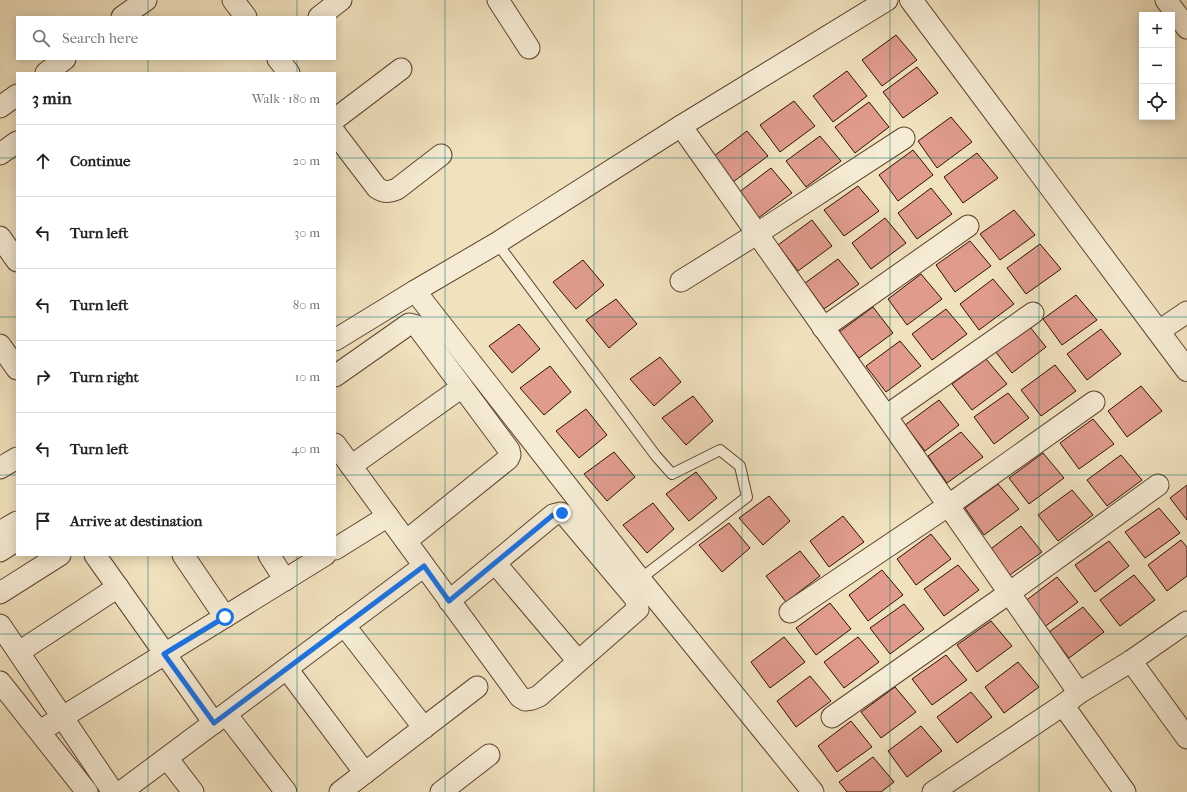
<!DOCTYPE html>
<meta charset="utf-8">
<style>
body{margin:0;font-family:"IM FELL French Canon",serif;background:#f2f2f2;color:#222}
.controls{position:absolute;right:12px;top:12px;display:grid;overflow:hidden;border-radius:0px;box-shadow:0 2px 10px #0003}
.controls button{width:36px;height:36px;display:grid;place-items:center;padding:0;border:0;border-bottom:1px solid #e0e0e0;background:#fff;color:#222;font:20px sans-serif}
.stop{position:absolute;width:12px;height:12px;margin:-9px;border:3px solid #1a73e8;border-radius:50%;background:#fff}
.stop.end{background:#1a73e8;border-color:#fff;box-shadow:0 1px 4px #0008}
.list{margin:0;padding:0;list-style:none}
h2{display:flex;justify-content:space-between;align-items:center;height:52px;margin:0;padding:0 16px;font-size:17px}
h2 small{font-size:13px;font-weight:400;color:#767676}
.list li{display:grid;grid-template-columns:26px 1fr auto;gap:12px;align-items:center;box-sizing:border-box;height:72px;padding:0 16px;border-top:1px solid #e0e0e0}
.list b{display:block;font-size:15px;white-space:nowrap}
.list em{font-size:13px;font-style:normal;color:#767676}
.icon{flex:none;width:22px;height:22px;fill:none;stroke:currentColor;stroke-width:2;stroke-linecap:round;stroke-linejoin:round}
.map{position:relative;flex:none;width:1187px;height:792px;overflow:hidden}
.search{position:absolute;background:#fff;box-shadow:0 2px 10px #0003;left:16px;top:16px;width:320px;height:44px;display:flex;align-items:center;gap:10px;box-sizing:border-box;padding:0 14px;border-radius:0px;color:#767676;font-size:15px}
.panel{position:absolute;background:#fff;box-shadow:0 2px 10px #0003;left:16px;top:72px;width:320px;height:484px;border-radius:0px}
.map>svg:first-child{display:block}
.building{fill:#e09b8d;stroke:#301100}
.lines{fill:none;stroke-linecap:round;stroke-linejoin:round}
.service-casing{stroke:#604530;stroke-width:12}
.minor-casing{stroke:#604530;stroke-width:23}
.tertiary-casing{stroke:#604530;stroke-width:24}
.service{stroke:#f6ecd5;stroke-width:10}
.minor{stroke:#f6ecd5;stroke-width:21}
.tertiary{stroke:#f6ecd5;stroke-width:22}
.route{stroke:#1a73e8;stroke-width:5}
.grid{fill:none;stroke:#0f766e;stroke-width:1;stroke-opacity:0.55}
</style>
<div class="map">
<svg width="1187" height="792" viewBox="0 0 1187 792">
<rect width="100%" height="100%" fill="#f1e2be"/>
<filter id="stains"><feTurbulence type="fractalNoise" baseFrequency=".005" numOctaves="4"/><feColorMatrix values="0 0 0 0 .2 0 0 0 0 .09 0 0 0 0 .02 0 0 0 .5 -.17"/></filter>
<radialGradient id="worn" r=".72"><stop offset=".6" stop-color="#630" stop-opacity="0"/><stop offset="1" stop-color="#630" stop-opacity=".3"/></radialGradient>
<g class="building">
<polygon points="896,35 917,60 882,86 862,60"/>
<polygon points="917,67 938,93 903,118 883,92"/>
<polygon points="847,71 867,96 833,122 813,96"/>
<polygon points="794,101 815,126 780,152 760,125"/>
<polygon points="869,102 889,127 855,153 835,127"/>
<polygon points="951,117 972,142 937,168 918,141"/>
<polygon points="747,131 768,156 733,182 714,156"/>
<polygon points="820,136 841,161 806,187 786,161"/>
<polygon points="913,150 933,175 898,201 879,175"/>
<polygon points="977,153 998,178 963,203 944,177"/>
<polygon points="771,168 792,193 757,219 738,193"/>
<polygon points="858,186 879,211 844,236 824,210"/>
<polygon points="931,188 952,214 917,239 898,213"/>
<polygon points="1014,210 1035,235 1000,260 980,234"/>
<polygon points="885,218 906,243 871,269 852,243"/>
<polygon points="812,220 832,246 798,271 778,245"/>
<polygon points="970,241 991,266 955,292 936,265"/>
<polygon points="1040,244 1061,269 1026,294 1007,268"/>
<polygon points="838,259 859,284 824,309 805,283"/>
<polygon points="583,260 604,285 576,309 553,282"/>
<polygon points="921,274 942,299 907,325 888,299"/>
<polygon points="993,279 1014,304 979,330 960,304"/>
<polygon points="1076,295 1097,320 1062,345 1043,319"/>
<polygon points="616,299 637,324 609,348 586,320"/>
<polygon points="873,307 893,333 859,358 839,332"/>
<polygon points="946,309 967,334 932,360 912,334"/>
<polygon points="1026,322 1046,347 1012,373 992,347"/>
<polygon points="519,324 540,349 512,373 489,346"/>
<polygon points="1101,329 1121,354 1087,380 1067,354"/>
<polygon points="900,341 921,366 886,392 866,366"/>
<polygon points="660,357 681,382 654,406 630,379"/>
<polygon points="986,359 1007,384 972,410 952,384"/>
<polygon points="1055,365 1076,391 1041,416 1021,390"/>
<polygon points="550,366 571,392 544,415 520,388"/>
<polygon points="1141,386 1162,411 1127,437 1108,411"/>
<polygon points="1008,393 1029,418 994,444 974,417"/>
<polygon points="693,396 713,421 686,445 662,418"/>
<polygon points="939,400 959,425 925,451 905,425"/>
<polygon points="586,409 607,435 579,458 556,431"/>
<polygon points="1093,419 1114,444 1079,469 1060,443"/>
<polygon points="961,432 983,457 947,483 928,456"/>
<polygon points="614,452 635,477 607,501 584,474"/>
<polygon points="1043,453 1064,478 1029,504 1009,478"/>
<polygon points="1121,455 1142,480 1107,506 1087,480"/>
<polygon points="696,472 717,498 689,521 666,494"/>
<polygon points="998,484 1019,509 984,535 965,508"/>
<polygon points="1187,485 1187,520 1170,498"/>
<polygon points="1072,490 1093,515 1058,541 1038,515"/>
<polygon points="769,496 790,521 763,545 739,518"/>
<polygon points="653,503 674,529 647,553 623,525"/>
<polygon points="1159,508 1180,533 1145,558 1125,532"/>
<polygon points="843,516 864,542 829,567 810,541"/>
<polygon points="729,523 750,548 722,572 699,545"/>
<polygon points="1021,526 1042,552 1007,577 988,551"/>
<polygon points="931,534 951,559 916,585 897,559"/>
<polygon points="1181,540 1187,547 1187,576 1167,591 1148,565"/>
<polygon points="1109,541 1129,566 1095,592 1075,565"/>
<polygon points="800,551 820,576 786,602 766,576"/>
<polygon points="958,565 979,590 944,616 924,589"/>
<polygon points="882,570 903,595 868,621 849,595"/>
<polygon points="1134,575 1155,600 1120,626 1100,600"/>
<polygon points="1057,577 1078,602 1043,628 1024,602"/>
<polygon points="830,603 851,629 816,655 796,628"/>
<polygon points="904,604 924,629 890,654 870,628"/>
<polygon points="1083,607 1104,632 1069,658 1049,632"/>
<polygon points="991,621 1012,646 977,672 957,645"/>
<polygon points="784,637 805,662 770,688 751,662"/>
<polygon points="858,637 879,662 844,688 824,662"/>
<polygon points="946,655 967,680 932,705 912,679"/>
<polygon points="1018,662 1039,687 1004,713 985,687"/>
<polygon points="810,676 831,701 796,727 777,701"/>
<polygon points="895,687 916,712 881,738 861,712"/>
<polygon points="971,692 992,717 957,743 937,717"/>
<polygon points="851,721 872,747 837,772 818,746"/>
<polygon points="921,726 942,751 907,777 888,751"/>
<polygon points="873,757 894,782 881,792 847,792 839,782"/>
</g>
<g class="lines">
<g class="service-casing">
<polyline id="service" points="497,243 656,456 672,474 720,450 740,466 747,497 640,579"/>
</g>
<g class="minor-casing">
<g id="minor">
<polyline points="233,0 246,17"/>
<polyline points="498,0 529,48"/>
<polyline points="1166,0 1187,28"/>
<polyline points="122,17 146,0"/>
<polyline points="319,17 341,0"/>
<polyline points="278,59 289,73"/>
<polyline points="46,73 65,59"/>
<polyline points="0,107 17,95"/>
<polyline points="335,119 401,69"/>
<polyline points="681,126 886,416 1079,693"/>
<path d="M335 133 377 188C385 193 389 192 397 189L441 155"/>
<polyline points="0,154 17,142"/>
<polyline points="0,237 17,261"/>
<polyline points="681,281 758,233 904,138"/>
<polyline points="823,328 968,226"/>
<polyline points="1159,331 1187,312"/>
<polyline points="335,340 415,291"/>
<polyline points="0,345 17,369"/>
<polyline points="335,376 409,324 417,326 509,450 510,455 508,459 406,541"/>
<polyline points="886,416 1033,313"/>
<polyline points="335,444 520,697 525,700 532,699 539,696 638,609 635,598 566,516 561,513 553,515 449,601"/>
<polyline points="351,466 462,387"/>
<polyline points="0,468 17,458"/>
<polyline points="0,532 17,522"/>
<polyline points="335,549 388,516"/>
<polyline points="0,551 17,540"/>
<polyline points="95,555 214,723"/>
<polyline points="183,555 225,617"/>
<polyline points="269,555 285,580"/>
<polyline points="495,563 578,661"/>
<polyline points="0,593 60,555"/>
<polyline points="790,612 949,505 1094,402"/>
<polyline points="0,625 113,792"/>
<polyline points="344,625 424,728"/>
<polyline points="19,652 118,587"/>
<polyline points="1131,661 1187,738"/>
<polyline points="287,669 365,773"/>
<polyline points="0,682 87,792"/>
<polyline points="1063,705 1125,792"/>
<polyline points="226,714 286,792"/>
<polyline points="832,717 1009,593 1158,485"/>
<polyline points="40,731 325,555"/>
<polyline points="167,758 193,792"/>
<polyline points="121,792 424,566"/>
<polyline points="340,792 477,687"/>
<polyline points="441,792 489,755"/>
<polyline points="813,792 640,579 415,291 497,243 681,126 887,0"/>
<polyline points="933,792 1063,705 1079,693 1131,661 1187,622"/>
</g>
</g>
<g class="tertiary-casing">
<polyline id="tertiary" points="911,0 1187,370"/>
</g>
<use href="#service" class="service"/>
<use href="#minor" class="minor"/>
<use href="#tertiary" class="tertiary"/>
</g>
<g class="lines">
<polyline class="route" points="225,617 164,654 214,723 424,566 449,601 553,515 562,513"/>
</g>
<path class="grid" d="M148 0V17M297 0V17M445 0V792M594 0V792M742 0V792M890 0V792M1039 0V792M148 59V73M297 59V73M0 158H17M335 158H1187M0 317H17M335 317H1187M0 475H17M335 475H1187M148 555V792M297 555V792M0 634H1187"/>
<rect width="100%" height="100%" filter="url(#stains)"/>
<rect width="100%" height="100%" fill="url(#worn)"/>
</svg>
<div class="controls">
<button>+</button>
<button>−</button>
<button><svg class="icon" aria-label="locate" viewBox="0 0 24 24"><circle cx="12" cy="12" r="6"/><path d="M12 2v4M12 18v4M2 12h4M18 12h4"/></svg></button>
</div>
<div class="stop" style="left:225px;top:617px"></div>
<div class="stop end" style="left:562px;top:513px"></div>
<div class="search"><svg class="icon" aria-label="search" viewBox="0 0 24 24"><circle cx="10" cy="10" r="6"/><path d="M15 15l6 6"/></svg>Search here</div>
<section class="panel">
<h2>3 min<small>Walk · 180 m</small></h2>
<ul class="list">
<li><svg class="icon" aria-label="ahead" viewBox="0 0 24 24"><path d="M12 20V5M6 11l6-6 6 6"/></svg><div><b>Continue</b></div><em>20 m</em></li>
<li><svg class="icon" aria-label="left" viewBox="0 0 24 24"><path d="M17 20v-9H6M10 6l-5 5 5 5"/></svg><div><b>Turn left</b></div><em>30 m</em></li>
<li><svg class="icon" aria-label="left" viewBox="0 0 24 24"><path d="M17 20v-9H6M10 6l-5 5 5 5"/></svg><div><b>Turn left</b></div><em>80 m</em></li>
<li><svg class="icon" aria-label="right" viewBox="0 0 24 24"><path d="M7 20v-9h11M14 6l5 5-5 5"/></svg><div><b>Turn right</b></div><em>10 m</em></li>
<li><svg class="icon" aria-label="left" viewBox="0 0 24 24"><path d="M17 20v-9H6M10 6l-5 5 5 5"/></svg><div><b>Turn left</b></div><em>40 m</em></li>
<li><svg class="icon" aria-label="arrive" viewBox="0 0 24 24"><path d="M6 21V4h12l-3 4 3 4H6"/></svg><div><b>Arrive at destination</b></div></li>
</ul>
</section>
</div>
